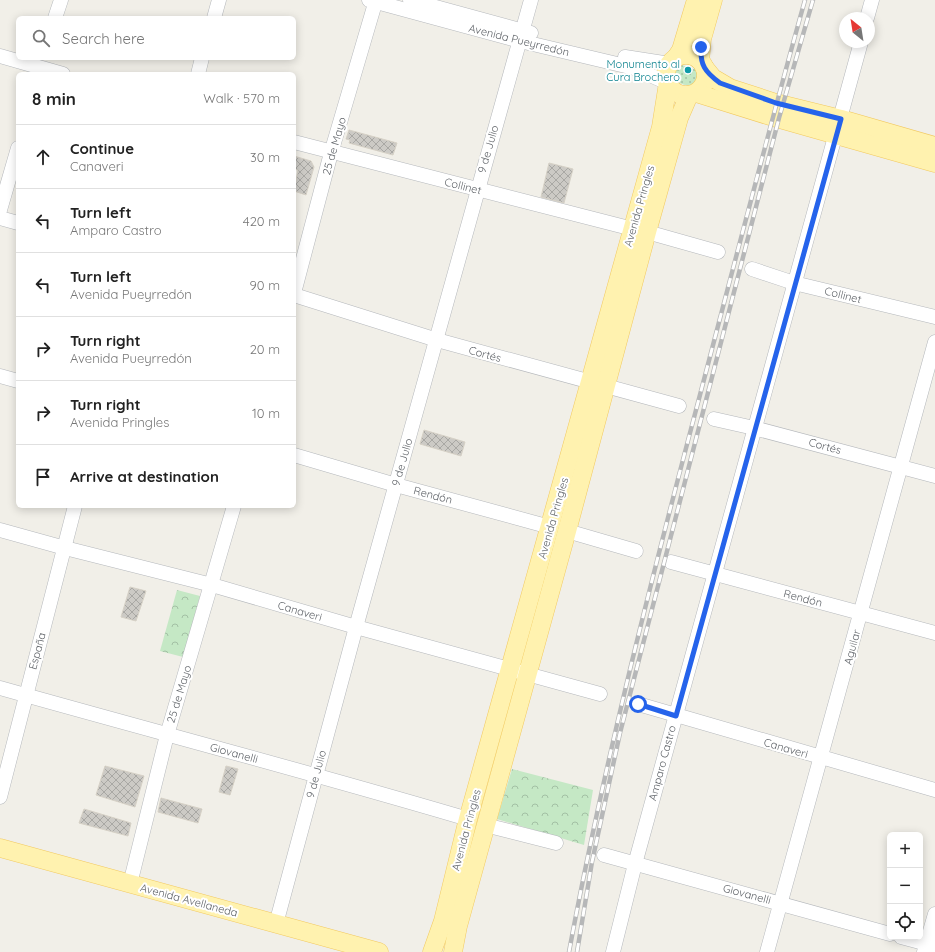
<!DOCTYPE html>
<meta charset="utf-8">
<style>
body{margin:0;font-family:Quicksand,sans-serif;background:#f6f6f6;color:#222}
.controls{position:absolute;right:12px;bottom:12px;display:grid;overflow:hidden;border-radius:6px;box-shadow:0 2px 10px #0003}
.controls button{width:36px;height:36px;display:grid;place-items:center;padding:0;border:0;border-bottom:1px solid #e0e0e0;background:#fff;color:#222;font:20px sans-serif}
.compass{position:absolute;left:839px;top:12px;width:36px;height:36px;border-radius:50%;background:#fff;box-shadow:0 2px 10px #0003;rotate:330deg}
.stop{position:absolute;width:12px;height:12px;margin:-9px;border:3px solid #2563eb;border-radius:50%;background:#fff}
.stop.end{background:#2563eb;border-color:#fff;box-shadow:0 1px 4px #0008}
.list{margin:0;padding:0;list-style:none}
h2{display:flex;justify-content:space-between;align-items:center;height:52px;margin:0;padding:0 16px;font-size:17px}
h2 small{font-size:13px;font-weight:400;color:#767676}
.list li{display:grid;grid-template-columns:26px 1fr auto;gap:12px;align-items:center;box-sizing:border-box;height:64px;padding:0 16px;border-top:1px solid #e0e0e0}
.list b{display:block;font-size:15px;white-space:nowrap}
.list p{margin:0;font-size:13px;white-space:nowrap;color:#767676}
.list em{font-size:13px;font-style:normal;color:#767676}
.icon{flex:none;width:22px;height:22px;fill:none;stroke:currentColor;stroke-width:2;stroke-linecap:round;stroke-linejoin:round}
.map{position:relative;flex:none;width:935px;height:952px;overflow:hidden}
.search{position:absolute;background:#fff;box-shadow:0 2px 10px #0003;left:16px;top:16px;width:280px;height:44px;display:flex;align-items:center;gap:10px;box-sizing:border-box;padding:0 14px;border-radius:6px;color:#767676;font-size:15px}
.panel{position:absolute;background:#fff;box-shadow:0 2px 10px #0003;left:16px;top:72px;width:280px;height:436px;border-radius:6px}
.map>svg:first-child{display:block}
.grass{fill:url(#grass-dots)}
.park{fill:url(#park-crowns)}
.building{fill:url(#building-cross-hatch);stroke:#d6d1c6}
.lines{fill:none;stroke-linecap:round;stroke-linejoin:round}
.minor-casing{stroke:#b5b8bc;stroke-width:15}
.major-casing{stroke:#f2c960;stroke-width:19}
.minor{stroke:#fff;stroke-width:14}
.major{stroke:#fff2af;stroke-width:18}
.rail-casing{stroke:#b6b7b8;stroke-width:4.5}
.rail{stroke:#fff;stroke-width:3;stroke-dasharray:9;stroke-linecap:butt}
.route{stroke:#2563eb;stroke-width:5}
.culture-dot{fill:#0f9aa8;stroke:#fff;stroke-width:1.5}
.labels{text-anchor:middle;stroke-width:4;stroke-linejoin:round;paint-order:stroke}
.street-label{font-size:11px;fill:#5f6368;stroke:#fff}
.culture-label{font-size:11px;fill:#0d838f;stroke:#fff;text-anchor:end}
</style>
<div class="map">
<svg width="935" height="952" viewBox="0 0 935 952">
<defs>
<pattern id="grass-dots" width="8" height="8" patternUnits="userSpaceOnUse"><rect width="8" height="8" fill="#c5e8c5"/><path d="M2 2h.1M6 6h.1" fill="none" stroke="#a3c0a4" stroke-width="1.8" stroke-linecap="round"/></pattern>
<pattern id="park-crowns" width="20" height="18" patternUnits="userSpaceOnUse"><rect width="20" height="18" fill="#c5e8c5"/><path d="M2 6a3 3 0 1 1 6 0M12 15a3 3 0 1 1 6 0" fill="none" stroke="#a3c0a4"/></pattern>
<pattern id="building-cross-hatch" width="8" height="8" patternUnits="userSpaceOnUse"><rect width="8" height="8" fill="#cccac5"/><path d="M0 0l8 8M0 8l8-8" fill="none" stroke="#a9a8a4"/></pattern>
</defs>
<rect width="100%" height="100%" fill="#f1efe8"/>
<path class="grass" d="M682 65 697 70 700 78C694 88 681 87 674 78V69Z"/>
<g class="park">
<polygon points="177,590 200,596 183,657 160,651"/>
<polygon points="512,769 593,790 584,845 497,819"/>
</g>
<g class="building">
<polygon points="349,130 397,143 393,155 349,143 350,140 346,139"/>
<polygon points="294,156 311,161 314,167 306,195 294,191 298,170 294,169"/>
<polygon points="549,163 573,169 564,203 541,197"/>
<polygon points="424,430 465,442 461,456 420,444"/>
<polygon points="130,587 146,591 136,621 121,617"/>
<polygon points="105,766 144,776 135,807 96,795"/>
<polygon points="226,766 238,769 230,795 219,792"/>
<polygon points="161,798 202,809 198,823 158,812"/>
<polygon points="84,809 131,823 128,836 79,823"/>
</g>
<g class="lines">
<g class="minor-casing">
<g id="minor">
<polyline points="369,0 520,41 634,68 668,83"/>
<polyline points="410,0 531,33"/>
<polyline points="55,18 61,0"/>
<polyline points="214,18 219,0"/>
<polyline points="867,18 872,0"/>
<polyline points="0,56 63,74"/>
<polyline points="625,57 670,64"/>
<polyline points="198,74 202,58"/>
<polyline points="294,142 633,229"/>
<polyline points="0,210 18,148"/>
<polyline points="0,218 18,223"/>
<polyline points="647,232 718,252"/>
<polyline points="752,269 794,283 935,317"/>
<polyline points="294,293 331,153 376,0"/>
<polyline points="294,295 437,340 679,406"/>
<polyline points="0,376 18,381"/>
<polyline points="714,419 754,428 935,476"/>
<polyline points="294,455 396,485 550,527"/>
<polyline points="0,530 65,548 212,585 356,627 600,694"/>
<polyline points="567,531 636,551"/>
<polyline points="671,562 935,633"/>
<path d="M0 688C156 732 313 773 468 819"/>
<polyline points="638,704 935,790"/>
<polyline points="0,797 75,506"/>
<polyline points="485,825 556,843"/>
<polyline points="604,855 890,934"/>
<polyline points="130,884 167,735 234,506"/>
<polyline points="276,924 356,627 531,0"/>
<polyline points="901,937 935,946"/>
<polyline points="613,952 635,864 861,42"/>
<polyline points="767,952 935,342"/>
<polyline points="924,952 935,914"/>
</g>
</g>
<g class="major-casing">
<g id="major">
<circle cx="686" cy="75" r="20"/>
<polyline points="675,59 681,50 696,0"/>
<polyline points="700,61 702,39 713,0"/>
<polyline points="704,67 713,78 730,88 776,103 841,119 935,146"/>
<polyline points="696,93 773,117 935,163"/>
<polyline points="0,848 379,952"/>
<polyline points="432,952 443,921 468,819 661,127 668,83"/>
<polyline points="453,952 458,926 567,531 647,232 679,118 689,95"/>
</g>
</g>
<use href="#minor" class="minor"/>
<use href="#major" class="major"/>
<g class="rail-casing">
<g id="rail">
<path d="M569 952C603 769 649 589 696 410 732 273 767 136 805 0"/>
<polyline points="577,952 592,862 620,733 779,118 813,0"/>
</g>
</g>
<use href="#rail" class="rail"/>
</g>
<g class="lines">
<path class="route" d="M638 704 676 716 841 119 776 103 720 83C705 72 700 65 701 47"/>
</g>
<circle class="culture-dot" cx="688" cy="70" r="4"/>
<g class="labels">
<g class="street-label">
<text transform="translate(519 40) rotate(14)" y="4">Avenida Pueyrredón</text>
<text transform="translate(334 146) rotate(-74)" y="4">25 de Mayo</text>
<text transform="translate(488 149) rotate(-74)" y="4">9 de Julio</text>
<text transform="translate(463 186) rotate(14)" y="4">Collinet</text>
<text transform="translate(639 206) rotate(-74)" y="4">Avenida Pringles</text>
<text transform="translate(843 295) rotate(14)" y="4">Collinet</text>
<text transform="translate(485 354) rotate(15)" y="4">Cortés</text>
<text transform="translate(825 446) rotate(15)" y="4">Cortés</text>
<text transform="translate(402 462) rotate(-74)" y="4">9 de Julio</text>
<text transform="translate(433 495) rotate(15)" y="4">Rendón</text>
<text transform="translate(553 518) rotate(-74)" y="4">Avenida Pringles</text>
<text transform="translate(803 598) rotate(15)" y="4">Rendón</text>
<text transform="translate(300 611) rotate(16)" y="4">Canaveri</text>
<text transform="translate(852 647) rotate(-75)" y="4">Aguilar</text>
<text transform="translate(37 651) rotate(-75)" y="4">España</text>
<text transform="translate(179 694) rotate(-73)" y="4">25 de Mayo</text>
<text transform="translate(786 748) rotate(16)" y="4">Canaveri</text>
<text transform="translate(234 753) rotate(15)" y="4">Giovanelli</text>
<text transform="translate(662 763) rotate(-75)" y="4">Amparo Castro</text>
<text transform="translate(316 774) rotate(-75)" y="4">9 de Julio</text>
<text transform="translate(466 830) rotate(-75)" y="4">Avenida Pringles</text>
<text transform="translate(747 894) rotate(15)" y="4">Giovanelli</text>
<text transform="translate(189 900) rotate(15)" y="4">Avenida Avellaneda</text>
</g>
<g class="culture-label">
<text x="680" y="68">Monumento al<tspan x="680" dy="13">Cura Brochero</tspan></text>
</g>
</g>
</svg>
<div class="controls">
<button>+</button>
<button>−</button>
<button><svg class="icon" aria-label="locate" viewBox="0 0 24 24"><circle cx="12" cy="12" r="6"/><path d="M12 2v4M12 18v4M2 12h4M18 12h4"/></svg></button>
</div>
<svg class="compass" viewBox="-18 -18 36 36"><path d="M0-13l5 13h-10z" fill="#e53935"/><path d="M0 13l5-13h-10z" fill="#767676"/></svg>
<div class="stop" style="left:638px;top:704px"></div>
<div class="stop end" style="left:701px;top:47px"></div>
<div class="search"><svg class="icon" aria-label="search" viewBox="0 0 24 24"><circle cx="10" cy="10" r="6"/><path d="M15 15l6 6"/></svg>Search here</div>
<section class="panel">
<h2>8 min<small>Walk · 570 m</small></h2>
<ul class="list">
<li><svg class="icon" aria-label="ahead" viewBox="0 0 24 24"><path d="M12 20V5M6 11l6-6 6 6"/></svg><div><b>Continue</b><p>Canaveri</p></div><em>30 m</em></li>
<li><svg class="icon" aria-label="left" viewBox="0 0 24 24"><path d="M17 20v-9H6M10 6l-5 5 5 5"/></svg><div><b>Turn left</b><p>Amparo Castro</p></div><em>420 m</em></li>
<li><svg class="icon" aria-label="left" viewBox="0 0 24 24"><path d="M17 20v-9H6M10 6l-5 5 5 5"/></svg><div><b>Turn left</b><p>Avenida Pueyrredón</p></div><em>90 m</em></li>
<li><svg class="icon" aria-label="right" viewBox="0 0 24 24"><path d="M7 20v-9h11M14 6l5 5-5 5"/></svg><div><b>Turn right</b><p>Avenida Pueyrredón</p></div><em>20 m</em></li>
<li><svg class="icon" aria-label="right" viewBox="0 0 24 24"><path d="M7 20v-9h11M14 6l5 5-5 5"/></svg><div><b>Turn right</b><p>Avenida Pringles</p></div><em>10 m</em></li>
<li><svg class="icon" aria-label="arrive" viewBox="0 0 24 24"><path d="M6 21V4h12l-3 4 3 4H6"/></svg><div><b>Arrive at destination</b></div></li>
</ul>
</section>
</div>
